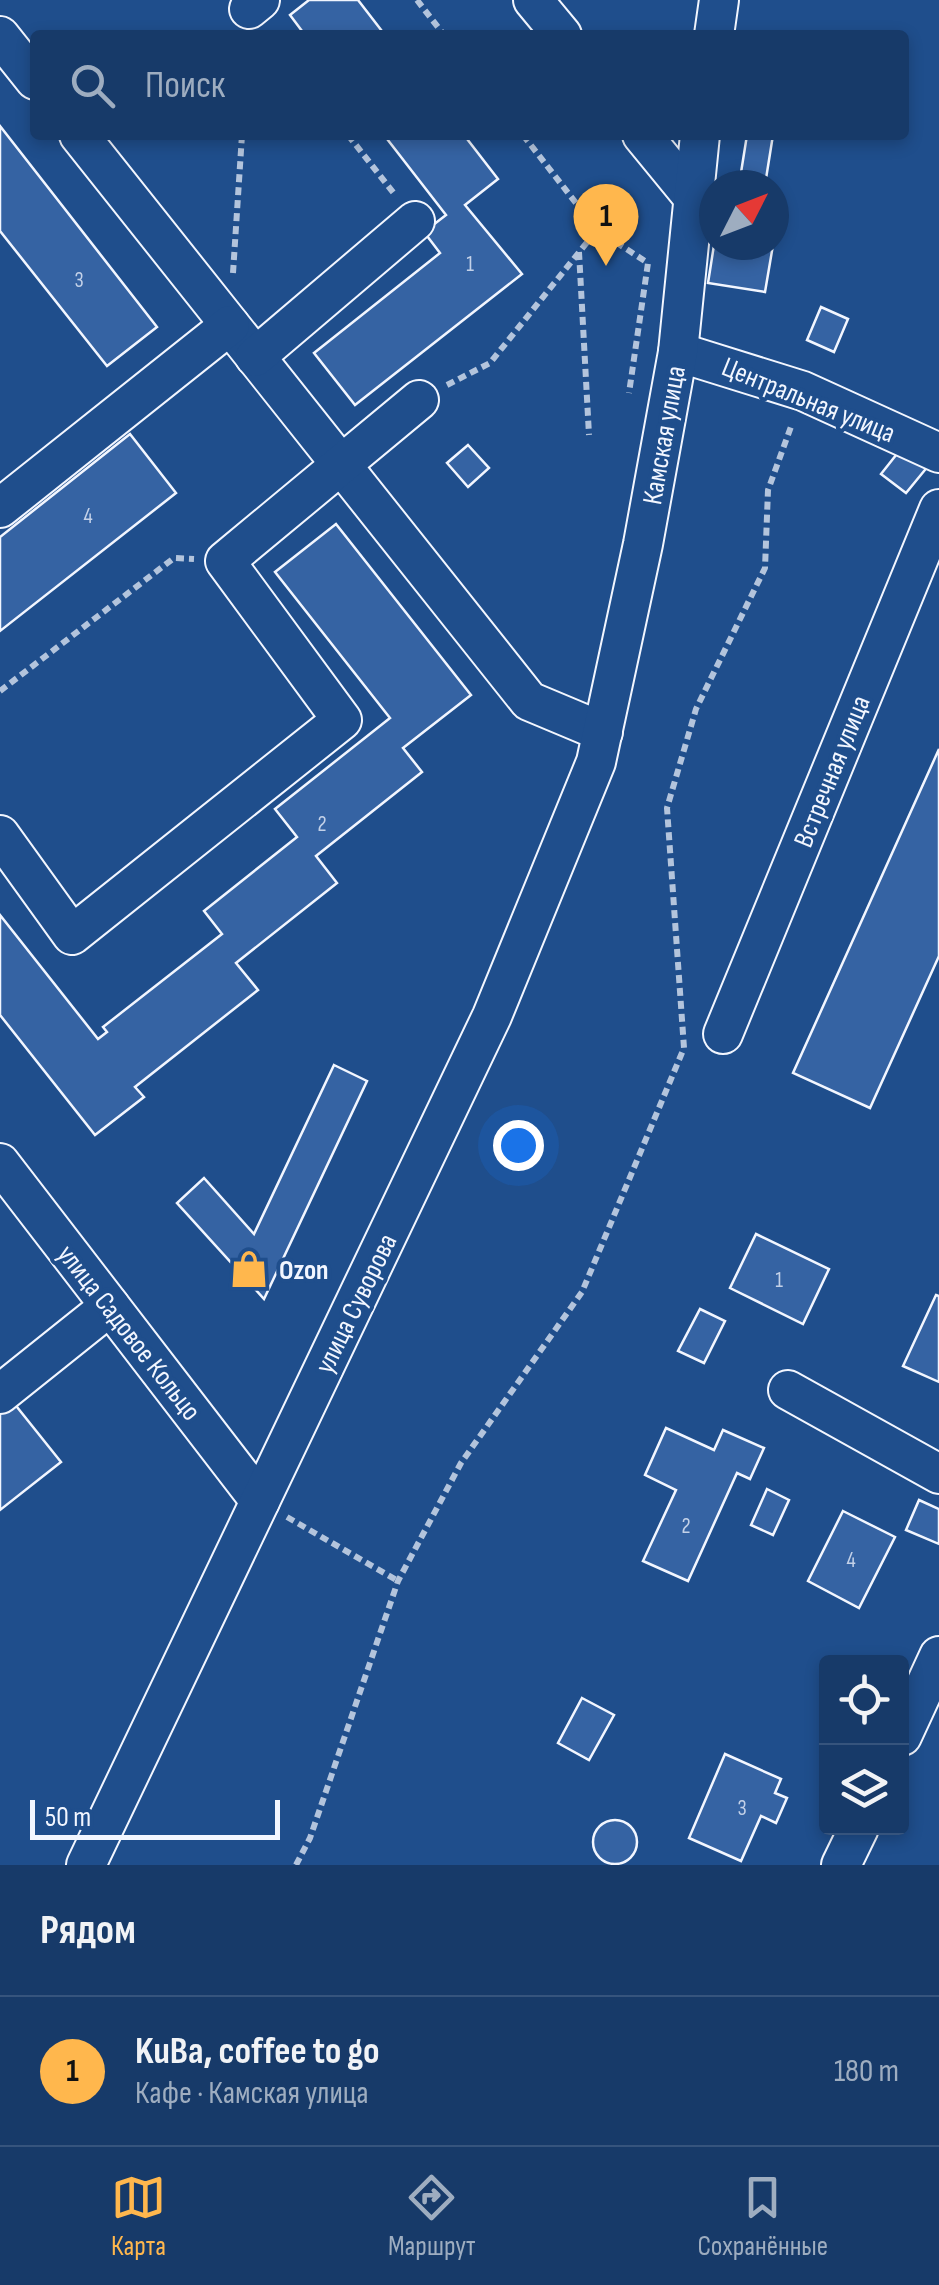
<!DOCTYPE html>
<html lang="ru">
<meta charset="utf-8">
<style>
body{margin:0;font-family:"Sofia Sans Condensed",sans-serif;background:#244571;color:#f1f3f6}
.controls{position:absolute;right:30px;bottom:30px;display:grid;overflow:hidden;border-radius:10px;box-shadow:0 5px 15px #0003}
.controls button{width:90px;height:90px;display:grid;place-items:center;padding:0;border:0;border-bottom:2px solid #36547d;background:#173a69;color:#f1f3f6;font:50px sans-serif}
.compass{position:absolute;left:699px;top:170px;width:90px;height:90px;border-radius:50%;background:#173a69;box-shadow:0 5px 15px #0003;rotate:48deg}
.scale{position:absolute;left:30px;bottom:25px;width:250px;box-sizing:border-box;padding-left:10px;border:5px solid #f2f6ff;border-top:0;font-size:28px;line-height:35px;white-space:nowrap;color:#f2f6ff;-webkit-text-stroke:8px #1f4e8c;paint-order:stroke}
.you{position:absolute;left:518px;top:1145px;width:35px;height:35px;margin:-25px;border:8px solid #fff;border-radius:50%;background:#1a73e8;box-shadow:0 0 0 15px #1a73e833}
.badge{display:grid;place-items:center;width:65px;height:65px;border-radius:50%;background:#ffb74d;color:#111;font-size:32px;font-weight:700}
.pin{position:absolute;translate:-50% -82px;filter:drop-shadow(0 2px 5px #0008)}
.pin::after{content:'';position:absolute;top:52px;width:35px;height:30px;background:inherit;clip-path:polygon(0 0,100% 0,50% 100%)}
.list{margin:0;padding:0;list-style:none}
h2{display:flex;justify-content:space-between;align-items:center;height:130px;margin:0;padding:0 40px;font-size:42px}
h2 small{font-size:32px;font-weight:400;color:#9eadc0}
.list li{display:grid;grid-template-columns:65px 1fr auto;gap:30px;align-items:center;box-sizing:border-box;height:150px;padding:0 40px;border-top:2px solid #36547d}
.list b{display:block;font-size:38px;white-space:nowrap}
.list p{margin:0;font-size:32px;white-space:nowrap;color:#9eadc0}
.list em{font-size:32px;font-style:normal;color:#9eadc0}
.icon{flex:none;width:55px;height:55px;fill:none;stroke:currentColor;stroke-width:2;stroke-linecap:round;stroke-linejoin:round}
.map{position:relative;flex:none;width:939px;height:1865px;overflow:hidden}
.search{position:absolute;background:#173a69;box-shadow:0 5px 15px #0003;left:30px;right:30px;top:30px;height:110px;display:flex;align-items:center;gap:25px;box-sizing:border-box;padding:0 35px;border-radius:10px;color:#9eadc0;font-size:38px}
.sheet{height:280px;background:#173a69}
nav{display:flex;justify-content:space-around;align-items:center;box-sizing:border-box;height:140px;border-top:2px solid #36547d;background:#173a69;font-size:28px;color:#9eadc0}
nav a{display:grid;justify-items:center;gap:5px}
nav .on{color:#ffb74d}
.map>svg:first-child{display:block}
.building{fill:#3563a3;stroke:#f2f6ff;stroke-width:2.5}
.lines{fill:none;stroke-linecap:round;stroke-linejoin:round}
.minor-casing{stroke:#f2f6ff;stroke-width:42}
.path{stroke:#b3c4dc;stroke-width:6;stroke-dasharray:8 5;stroke-linecap:butt}
.minor{stroke:#1f4e8c;stroke-width:38}
.labels{text-anchor:middle;stroke-width:8;stroke-linejoin:round;paint-order:stroke}
.number-label{font-size:22px;fill:#c3d1e8}
.street-label{font-size:28px;fill:#f2f6ff;stroke:#1f4e8c}
.poi-label{font-size:28px;font-weight:bold;fill:#f2f6ff;stroke:#1f4e8c;text-anchor:start}
</style>
<div class="map">
<svg width="939" height="1865" viewBox="0 0 939 1865">
<rect width="100%" height="100%" fill="#1f4e8c"/>
<g class="building">
<polygon points="309,0 358,0 385,35 305,35 290,15"/>
<polygon points="0,126 157,327 107,366 0,231"/>
<polygon points="384,135 464,135 498,179 465,205 522,274 355,405 314,353 440,253 424,232 446,215"/>
<polygon points="747,135 773,135 765,185 739,185"/>
<polygon points="714,245 773,245 765,292 708,283"/>
<polygon points="821,307 848,319 834,352 807,340"/>
<polygon points="130,434 176,493 0,631 0,537"/>
<polygon points="468,445 489,468 468,487 447,463"/>
<polygon points="904,445 929,465 906,493 881,474"/>
<polygon points="336,524 471,695 403,748 422,772 316,856 337,883 236,963 258,990 135,1087 144,1097 95,1135 0,1015 0,915 98,1039 107,1032 103,1027 222,934 204,911 297,837 275,809 390,718 275,572"/>
<polygon points="939,749 939,956 870,1108 793,1073"/>
<polygon points="334,1065 367,1081 264,1299 177,1203 204,1178 254,1234"/>
<polygon points="756,1234 829,1269 803,1324 730,1288"/>
<polygon points="936,1295 939,1296 939,1382 903,1366"/>
<polygon points="700,1309 725,1321 704,1363 678,1351"/>
<polygon points="13,1402 61,1462 0,1510 0,1412"/>
<polygon points="666,1428 714,1450 723,1430 764,1448 750,1479 737,1473 688,1581 643,1561 676,1490 645,1475"/>
<polygon points="767,1489 789,1500 773,1535 751,1525"/>
<polygon points="919,1500 939,1509 939,1544 906,1530"/>
<polygon points="843,1511 895,1537 859,1608 808,1581"/>
<polygon points="582,1698 614,1715 589,1760 558,1743"/>
<polygon points="725,1754 781,1779 775,1793 787,1798 776,1823 761,1816 741,1861 689,1838"/>
<circle cx="615" cy="1842" r="22"/>
</g>
<g class="lines">
<g class="minor-casing">
<g id="minor">
<polyline points="533,0 562,35"/>
<polyline points="249,9 260,0"/>
<polyline points="714,35 719,0"/>
<polyline points="0,36 35,80"/>
<polyline points="79,135 529,701 603,732"/>
<polyline points="642,135 692,196"/>
<polyline points="678,352 803,391 939,453"/>
<polyline points="255,357 415,221"/>
<polyline points="0,508 230,325"/>
<polyline points="0,835 72,935 342,720 225,561 419,400"/>
<polyline points="723,1034 939,509"/>
<polyline points="0,1163 260,1501"/>
<polyline points="788,1390 939,1474"/>
<polyline points="0,1394 110,1306"/>
<polyline points="902,1736 939,1656"/>
<polyline points="86,1865 492,1016 596,762 643,544 678,352 700,135"/>
<polyline points="841,1865 859,1828"/>
</g>
</g>
<g class="path">
<polyline points="417,0 444,35"/>
<polyline points="348,135 396,196"/>
<polyline points="523,135 597,230 648,263 629,393"/>
<polyline points="579,252 589,435"/>
<polyline points="233,273 242,135"/>
<polyline points="447,385 490,363 597,230"/>
<polyline points="0,691 174,558 194,559"/>
<polyline points="287,1517 398,1581"/>
<polyline points="296,1865 310,1838 398,1581 461,1463 582,1292 684,1048 667,808 696,709 765,568 768,490 792,424"/>
</g>
<use href="#minor" class="minor"/>
</g>
<defs>
<g id="shop-bare" transform="scale(3)"><path d="M-5-2.5h2.3a2.7 3.5 0 0 1 5.4 0H5L5.5 6h-11ZM-1.5-2.5h3a1.5 2.3 0 0 0-3 0Z" fill="#ffb74d" stroke="#1f4e8c" stroke-width="2.5" paint-order="stroke"/></g>
</defs>
<g fill-rule="evenodd">
<use href="#shop-bare" x="249" y="1269"/>
</g>
<g class="labels">
<g class="number-label">
<text x="470" y="271">1</text>
<text x="79" y="287">3</text>
<text x="88" y="523">4</text>
<text x="322" y="831">2</text>
<text x="779" y="1287">1</text>
<text x="686" y="1533">2</text>
<text x="851" y="1567">4</text>
<text x="742" y="1815">3</text>
</g>
<g class="street-label">
<text transform="translate(809 399) rotate(22)" y="10">Центральная улица</text>
<text transform="translate(663 435) rotate(-80)" y="10">Камская улица</text>
<text transform="translate(831 771) rotate(-68)" y="10">Встречная улица</text>
<text transform="translate(355 1303) rotate(-64)" y="10">улица Суворова</text>
<text transform="translate(130 1332) rotate(52)" y="10">улица Садовое Кольцо</text>
</g>
<g class="poi-label">
<text x="279" y="1279">Ozon</text>
</g>
</g>
</svg>
<div class="controls">
<button><svg class="icon" aria-label="locate" viewBox="0 0 24 24"><circle cx="12" cy="12" r="6"/><path d="M12 2v4M12 18v4M2 12h4M18 12h4"/></svg></button>
<button><svg class="icon" aria-label="layers" viewBox="0 0 24 24"><path d="M12 4l9 5-9 5-9-5zM3 14l9 5 9-5"/></svg></button>
</div>
<svg class="compass" viewBox="-18 -18 36 36"><path d="M0-13l5 13h-10z" fill="#e53935"/><path d="M0 13l5-13h-10z" fill="#9eadc0"/></svg>
<div class="scale">50 m</div>
<div class="you"></div>
<div class="pin badge" style="left:606px;top:266px">1</div>
<div class="search"><svg class="icon" aria-label="search" viewBox="0 0 24 24"><circle cx="10" cy="10" r="6"/><path d="M15 15l6 6"/></svg>Поиск</div>
</div>
<section class="sheet">
<h2>Рядом<small></small></h2>
<ul class="list">
<li><span class="badge">1</span><div><b>KuBa, coffee to go</b><p>Кафе · Камская улица</p></div><em>180 m</em></li>
</ul>
</section>
<nav>
<a class="on"><svg class="icon" aria-label="map" viewBox="0 0 24 24"><path d="M3 6l6-2 6 2 6-2v14l-6 2-6-2-6 2zM9 4v14M15 6v14"/></svg>Карта</a>
<a><svg class="icon" aria-label="directions" viewBox="0 0 24 24"><path d="M12 3l9 9-9 9-9-9zM9 14v-3h6M13 9l2 2-2 2"/></svg>Маршрут</a>
<a><svg class="icon" aria-label="saved" viewBox="0 0 24 24"><path d="M7 4h10v16l-5-4-5 4z"/></svg>Сохранённые</a>
</nav>
